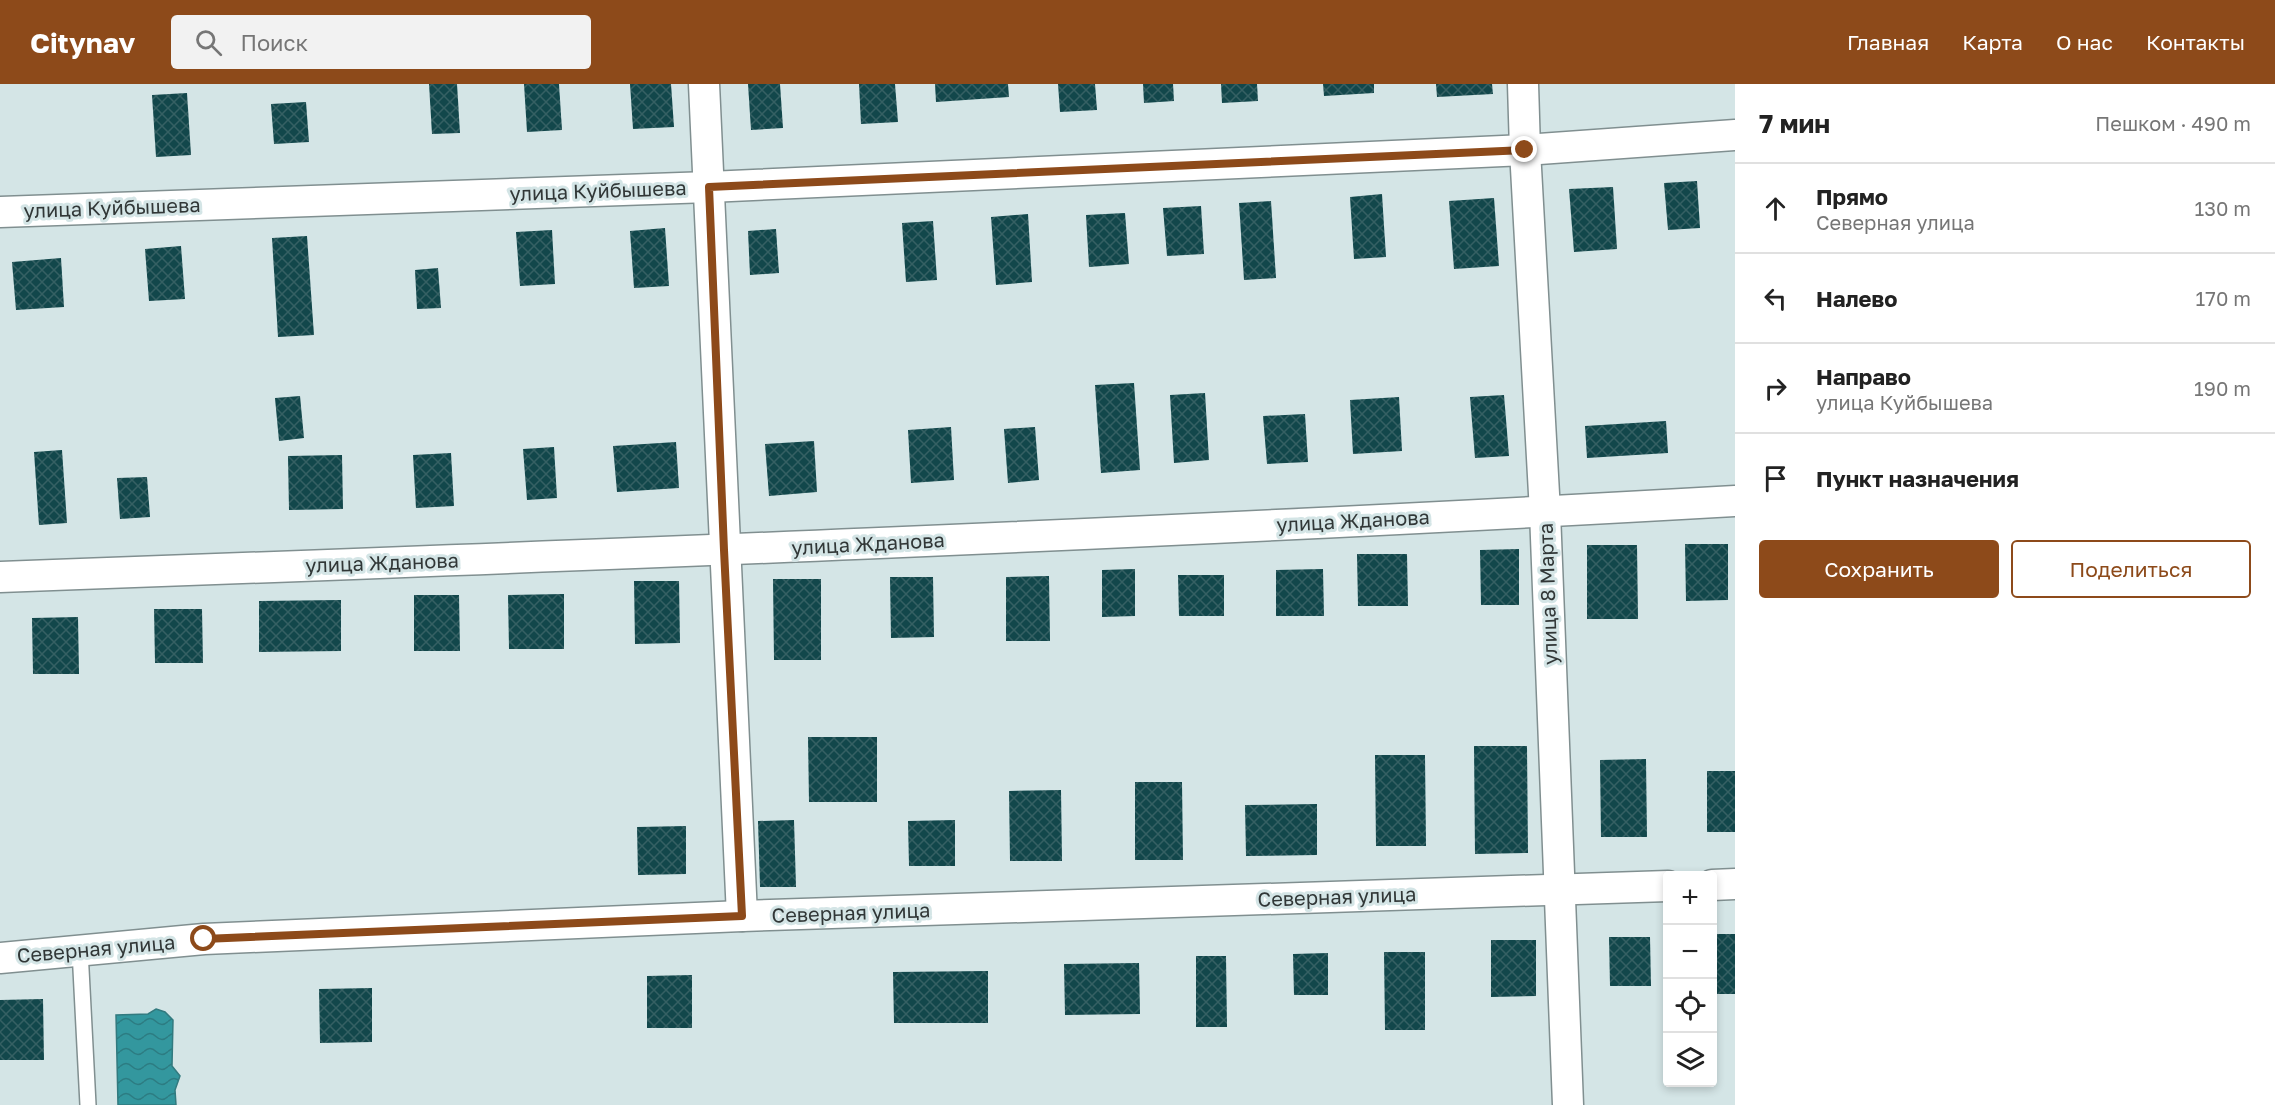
<!DOCTYPE html>
<html lang="ru">
<meta charset="utf-8">
<style>
body{margin:0;font-family:"Golos Text",sans-serif;background:#f2f2f2;color:#222}
.controls{position:absolute;right:18px;bottom:18px;display:grid;overflow:hidden;border-radius:6px;box-shadow:0 3px 9px #0003}
.controls button{width:54px;height:54px;display:grid;place-items:center;padding:0;border:0;border-bottom:2px solid #e0e0e0;background:#fff;color:#222;font:30px sans-serif}
.stop{position:absolute;width:18px;height:18px;margin:-14px;border:4px solid #8d4a1a;border-radius:50%;background:#fff}
.stop.end{background:#8d4a1a;border-color:#fff;box-shadow:0 2px 6px #0008}
.list{margin:0;padding:0;list-style:none}
h2{display:flex;justify-content:space-between;align-items:center;height:78px;margin:0;padding:0 24px;font-size:26px}
h2 small{font-size:20px;font-weight:400;color:#767676}
.list li{display:grid;grid-template-columns:39px 1fr auto;gap:18px;align-items:center;box-sizing:border-box;height:90px;padding:0 24px;border-top:2px solid #e0e0e0}
.list b{display:block;font-size:22px;white-space:nowrap}
.list p{margin:0;font-size:20px;white-space:nowrap;color:#767676}
.list em{font-size:20px;font-style:normal;color:#767676}
.actions{display:flex;gap:12px;padding:18px 24px}
.actions a{flex:1;padding:14px 0;border:2px solid #8d4a1a;border-radius:6px;text-align:center;font-size:21px;color:#8d4a1a}
.actions .main{background:#8d4a1a;color:#fff}
.icon{flex:none;width:33px;height:33px;fill:none;stroke:currentColor;stroke-width:2;stroke-linecap:round;stroke-linejoin:round}
.map{position:relative;flex:none;width:1735px;height:1021px;overflow:hidden}
header{display:flex;align-items:center;gap:36px;box-sizing:border-box;height:84px;padding:0 30px;background:#8d4a1a;color:#fff}
header strong{font-size:28px}
nav{display:flex;gap:33px;margin-inline-start:auto;font-size:21px}
.search{width:420px;height:54px;background:#f2f2f2;display:flex;align-items:center;gap:15px;box-sizing:border-box;padding:0 21px;border-radius:6px;color:#767676;font-size:22px}
main{display:flex}
aside{flex:1;background:#fff}
.map>svg:first-child{display:block}
.water{fill:url(#water-waves);stroke:#327a7f;stroke-width:1.5}
.building{fill:url(#building-cross-hatch)}
.lines{fill:none;stroke-linecap:round;stroke-linejoin:round}
.lane-casing{stroke:#808f90;stroke-width:18}
.street-casing{stroke:#808f90;stroke-width:33}
.lane{stroke:#fff;stroke-width:15}
.street{stroke:#fff;stroke-width:30}
.route{stroke:#8d4a1a;stroke-width:8}
.labels{text-anchor:middle;stroke-width:6;stroke-linejoin:round;paint-order:stroke}
.street-label{font-size:20px;fill:#313737;stroke:#d4e5e6}
</style>
<header>
<strong>Citynav</strong>
<div class="search"><svg class="icon" aria-label="search" viewBox="0 0 24 24"><circle cx="10" cy="10" r="6"/><path d="M15 15l6 6"/></svg>Поиск</div>
<nav><a>Главная</a><a>Карта</a><a>О нас</a><a>Контакты</a></nav>
</header>
<main>
<div class="map">
<svg width="1735" height="1021" viewBox="0 0 1735 1021">
<defs>
<pattern id="water-waves" width="16" height="10" patternUnits="userSpaceOnUse" patternTransform="scale(1.5)"><rect width="16" height="10" fill="#33979e"/><path d="M0 5q4-4 8 0t8 0" fill="none" stroke="#2c7c82"/></pattern>
<pattern id="building-cross-hatch" width="8" height="8" patternUnits="userSpaceOnUse" patternTransform="scale(1.5)"><rect width="8" height="8" fill="#12474b"/><path d="M0 0l8 8M0 8l8-8" fill="none" stroke="#356063"/></pattern>
</defs>
<rect width="100%" height="100%" fill="#d4e5e6"/>
<polygon class="water" points="156,925 165,928 173,936 172,982 180,992 175,1006 176,1021 118,1021 116,931 148,930"/>
<g class="building">
<polygon points="429,0 457,0 460,49 432,50"/>
<polygon points="524,0 559,0 562,46 527,48"/>
<polygon points="630,0 671,0 674,43 633,45"/>
<polygon points="748,0 780,0 783,44 751,46"/>
<polygon points="859,0 895,0 898,38 861,40"/>
<polygon points="935,0 1008,0 1009,13 936,18"/>
<polygon points="1058,0 1095,0 1097,26 1060,28"/>
<polygon points="1143,0 1173,0 1174,17 1144,19"/>
<polygon points="1221,0 1257,0 1258,17 1222,19"/>
<polygon points="1323,0 1374,0 1374,9 1324,12"/>
<polygon points="1436,0 1492,0 1493,10 1437,13"/>
<polygon points="187,9 191,71 156,73 152,11"/>
<polygon points="306,18 309,58 274,60 271,20"/>
<polygon points="1697,97 1700,144 1668,146 1664,99"/>
<polygon points="1613,103 1617,165 1574,168 1569,105"/>
<polygon points="1382,110 1386,173 1354,175 1350,113"/>
<polygon points="1494,114 1499,182 1454,185 1449,117"/>
<polygon points="1271,117 1276,194 1244,196 1239,119"/>
<polygon points="1201,122 1204,170 1167,172 1163,124"/>
<polygon points="1125,129 1129,180 1089,183 1086,131"/>
<polygon points="1028,130 1032,198 996,201 991,133"/>
<polygon points="933,137 937,196 906,198 902,139"/>
<polygon points="665,144 669,202 634,204 630,147"/>
<polygon points="776,145 779,189 750,191 748,147"/>
<polygon points="552,146 555,200 520,202 516,148"/>
<polygon points="307,152 314,251 278,253 272,154"/>
<polygon points="181,162 185,215 149,217 145,165"/>
<polygon points="61,174 64,223 16,226 12,178"/>
<polygon points="438,184 441,224 417,225 415,186"/>
<polygon points="1134,299 1140,386 1101,389 1095,301"/>
<polygon points="1205,309 1209,376 1174,379 1170,311"/>
<polygon points="1504,311 1509,372 1475,374 1470,313"/>
<polygon points="300,312 304,354 279,357 275,314"/>
<polygon points="1399,313 1402,367 1353,370 1350,316"/>
<polygon points="1305,330 1308,378 1267,380 1263,332"/>
<polygon points="1666,337 1668,369 1587,374 1585,342"/>
<polygon points="951,343 954,396 911,399 908,346"/>
<polygon points="1035,343 1039,396 1008,399 1004,345"/>
<polygon points="814,357 817,408 769,412 765,360"/>
<polygon points="676,358 679,404 617,408 613,362"/>
<polygon points="554,363 557,414 527,416 523,365"/>
<polygon points="62,366 67,439 39,441 34,368"/>
<polygon points="451,369 454,422 416,424 413,371"/>
<polygon points="342,371 343,425 289,426 288,372"/>
<polygon points="147,393 150,433 120,435 117,394"/>
<polygon points="1685,460 1728,460 1728,516 1686,517"/>
<polygon points="1587,461 1637,461 1638,535 1587,535"/>
<polygon points="1519,465 1519,521 1481,521 1480,466"/>
<polygon points="1357,470 1407,470 1408,522 1358,522"/>
<polygon points="1135,485 1135,532 1102,533 1102,486"/>
<polygon points="1323,485 1324,532 1276,532 1276,486"/>
<polygon points="1178,491 1224,491 1224,532 1179,532"/>
<polygon points="1049,492 1050,557 1006,557 1006,493"/>
<polygon points="890,493 933,493 934,553 891,554"/>
<polygon points="773,495 821,495 821,576 774,576"/>
<polygon points="634,497 679,497 680,559 635,560"/>
<polygon points="564,510 564,565 509,565 508,511"/>
<polygon points="414,511 459,511 460,567 414,567"/>
<polygon points="341,516 341,567 259,568 259,517"/>
<polygon points="154,525 202,525 203,579 155,579"/>
<polygon points="78,533 79,590 33,590 32,534"/>
<polygon points="808,653 877,653 877,718 809,718"/>
<polygon points="1474,662 1527,662 1528,769 1475,770"/>
<polygon points="1375,671 1425,671 1426,762 1376,762"/>
<polygon points="1646,675 1647,753 1601,753 1600,676"/>
<rect x="1707" y="687" width="28" height="61"/>
<polygon points="1135,698 1182,698 1183,776 1135,776"/>
<polygon points="1061,706 1062,777 1010,777 1009,707"/>
<polygon points="1317,720 1317,771 1246,772 1245,721"/>
<polygon points="794,736 796,803 760,803 758,737"/>
<polygon points="955,736 955,782 909,782 908,737"/>
<polygon points="686,742 686,790 638,791 637,743"/>
<rect x="1712" y="850" width="23" height="60"/>
<polygon points="1609,853 1650,853 1651,902 1610,902"/>
<polygon points="1491,856 1536,856 1536,912 1491,913"/>
<polygon points="1384,868 1425,868 1425,946 1385,946"/>
<polygon points="1328,869 1328,911 1294,911 1293,870"/>
<polygon points="1196,872 1226,872 1227,943 1196,943"/>
<polygon points="1139,879 1140,930 1065,931 1064,880"/>
<polygon points="988,887 988,939 894,939 893,888"/>
<polygon points="692,891 692,944 647,944 647,892"/>
<polygon points="372,904 372,958 320,959 319,905"/>
<polygon points="43,915 44,976 0,976 0,916"/>
</g>
<g class="lines">
<g class="lane-casing">
<polyline id="lane" points="80,866 88,1021"/>
</g>
<g class="street-casing">
<g id="street">
<polyline points="704,0 742,832"/>
<polyline points="1523,0 1525,66 1545,428 1568,1021"/>
<polyline points="0,128 709,103 1525,66 1735,51"/>
<path d="M0 493C578 472 1157 450 1735 417"/>
<polyline points="1712,801 1735,800"/>
<polyline points="0,874 204,855 742,832 1668,802"/>
</g>
</g>
<use href="#lane" class="lane"/>
<use href="#street" class="street"/>
</g>
<g class="lines">
<polyline class="route" points="204,855 742,832 724,466 709,103 1525,66"/>
</g>
<g class="labels">
<g class="street-label">
<text transform="translate(598 107) rotate(-2)" y="7">улица Куйбышева</text>
<text transform="translate(112 124) rotate(-2)" y="7">улица Куйбышева</text>
<text transform="translate(1353 437) rotate(-3)" y="7">улица Жданова</text>
<text transform="translate(868 460) rotate(-3)" y="7">улица Жданова</text>
<text transform="translate(382 479) rotate(-2)" y="7">улица Жданова</text>
<text transform="translate(1548 510) rotate(-92)" y="7">улица 8 Марта</text>
<text transform="translate(1337 813) rotate(-2)" y="7">Северная улица</text>
<text transform="translate(851 829) rotate(-2)" y="7">Северная улица</text>
<text transform="translate(96 865) rotate(-5)" y="7">Северная улица</text>
</g>
</g>
</svg>
<div class="controls">
<button>+</button>
<button>−</button>
<button><svg class="icon" aria-label="locate" viewBox="0 0 24 24"><circle cx="12" cy="12" r="6"/><path d="M12 2v4M12 18v4M2 12h4M18 12h4"/></svg></button>
<button><svg class="icon" aria-label="layers" viewBox="0 0 24 24"><path d="M12 4l9 5-9 5-9-5zM3 14l9 5 9-5"/></svg></button>
</div>
<div class="stop" style="left:204px;top:855px"></div>
<div class="stop end" style="left:1525px;top:66px"></div>
</div>
<aside>
<h2>7 мин<small>Пешком · 490 m</small></h2>
<ul class="list">
<li><svg class="icon" aria-label="ahead" viewBox="0 0 24 24"><path d="M12 20V5M6 11l6-6 6 6"/></svg><div><b>Прямо</b><p>Северная улица</p></div><em>130 m</em></li>
<li><svg class="icon" aria-label="left" viewBox="0 0 24 24"><path d="M17 20v-9H6M10 6l-5 5 5 5"/></svg><div><b>Налево</b></div><em>170 m</em></li>
<li><svg class="icon" aria-label="right" viewBox="0 0 24 24"><path d="M7 20v-9h11M14 6l5 5-5 5"/></svg><div><b>Направо</b><p>улица Куйбышева</p></div><em>190 m</em></li>
<li><svg class="icon" aria-label="arrive" viewBox="0 0 24 24"><path d="M6 21V4h12l-3 4 3 4H6"/></svg><div><b>Пункт назначения</b></div></li>
</ul>
<div class="actions"><a class="main">Сохранить</a><a>Поделиться</a></div>
</aside>
</main>
